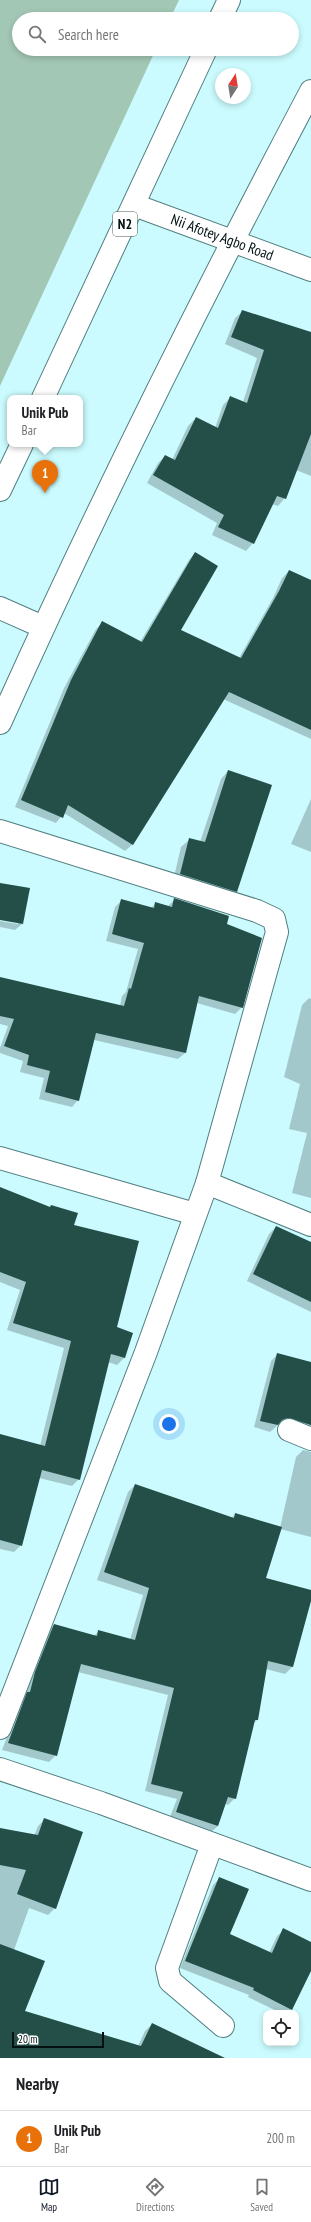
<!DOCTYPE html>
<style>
body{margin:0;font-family:"PT Sans Narrow",sans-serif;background:#f6f6f6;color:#202124}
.controls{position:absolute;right:12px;bottom:12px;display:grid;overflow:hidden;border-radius:8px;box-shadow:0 2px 6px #0003}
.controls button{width:36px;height:36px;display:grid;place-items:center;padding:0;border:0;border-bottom:1px solid #e0e0e0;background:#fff;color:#202124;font:20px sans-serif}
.compass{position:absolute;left:215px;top:68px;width:36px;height:36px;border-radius:50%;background:#fff;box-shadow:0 2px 6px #0003;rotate:12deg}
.scale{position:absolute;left:12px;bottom:10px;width:92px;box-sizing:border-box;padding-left:4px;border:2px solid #011011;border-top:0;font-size:11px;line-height:14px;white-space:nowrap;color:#011011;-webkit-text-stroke:3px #fff;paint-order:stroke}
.you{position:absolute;left:169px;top:1424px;width:14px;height:14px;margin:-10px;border:3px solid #fff;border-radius:50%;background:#1a73e8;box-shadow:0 0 0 6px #1a73e833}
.badge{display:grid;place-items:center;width:26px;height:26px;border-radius:50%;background:#111827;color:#fff;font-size:13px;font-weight:700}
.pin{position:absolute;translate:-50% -33px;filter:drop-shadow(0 1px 2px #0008)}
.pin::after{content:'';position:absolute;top:21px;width:14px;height:12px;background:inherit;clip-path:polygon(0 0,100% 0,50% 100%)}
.popup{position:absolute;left:7px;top:395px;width:76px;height:52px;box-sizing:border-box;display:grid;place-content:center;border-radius:8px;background:#fff;filter:drop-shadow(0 1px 3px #0005);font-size:13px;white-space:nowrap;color:#757577}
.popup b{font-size:15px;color:#202124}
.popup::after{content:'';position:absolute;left:50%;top:100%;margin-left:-8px;border:8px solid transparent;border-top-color:#fff}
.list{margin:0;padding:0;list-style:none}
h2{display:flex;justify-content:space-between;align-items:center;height:52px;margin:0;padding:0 16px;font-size:17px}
h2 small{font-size:13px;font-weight:400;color:#757577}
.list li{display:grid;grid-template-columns:26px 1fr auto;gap:12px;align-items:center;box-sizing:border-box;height:56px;padding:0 16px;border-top:1px solid #e0e0e0}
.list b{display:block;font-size:15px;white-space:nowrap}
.list p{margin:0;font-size:13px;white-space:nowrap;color:#757577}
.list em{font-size:13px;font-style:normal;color:#757577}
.icon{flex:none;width:22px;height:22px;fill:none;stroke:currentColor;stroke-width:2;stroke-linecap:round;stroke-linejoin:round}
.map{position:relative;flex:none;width:311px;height:2058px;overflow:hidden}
.search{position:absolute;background:#fff;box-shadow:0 2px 6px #0003;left:12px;right:12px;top:12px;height:44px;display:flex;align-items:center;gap:10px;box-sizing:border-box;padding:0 14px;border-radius:22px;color:#757577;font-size:15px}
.sheet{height:108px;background:#fff}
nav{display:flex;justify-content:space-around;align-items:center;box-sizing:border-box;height:56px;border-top:1px solid #e0e0e0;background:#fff;font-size:11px;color:#757577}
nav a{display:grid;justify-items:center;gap:2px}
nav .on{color:#111827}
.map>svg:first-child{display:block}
.forest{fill:#a3c7b5}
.shadow{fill:#0003}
.building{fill:#244f48}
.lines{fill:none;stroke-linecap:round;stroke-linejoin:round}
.minor-casing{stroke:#517e80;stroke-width:24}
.highway-casing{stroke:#517e80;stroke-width:24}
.minor{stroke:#fff;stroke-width:22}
.highway{stroke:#fff;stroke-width:22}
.labels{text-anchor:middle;stroke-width:4;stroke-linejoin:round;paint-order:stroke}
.shield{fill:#fff;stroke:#4d5858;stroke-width:1}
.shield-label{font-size:14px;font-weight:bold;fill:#011011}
.street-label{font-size:15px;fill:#011011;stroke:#fff}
</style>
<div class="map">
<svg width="311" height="2058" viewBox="0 0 311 2058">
<rect width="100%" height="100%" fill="#cbfbfe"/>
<polygon class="forest" points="0,0 179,0 170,19 19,19 19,49 156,49 0,386"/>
<g class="shadow">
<polygon points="243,311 311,333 311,476 296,470 285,498 278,506 272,504 253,543 246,551 212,535 217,523 147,483 158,463 165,456 172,460 188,426 196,418 215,428 223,405 230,398 243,402 257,358 225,344 235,318"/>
<polygon points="195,553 179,630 239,658 273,598 282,578 289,571 311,581 311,739 223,699 132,845 125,851 64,813 56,823 15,807 64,688 96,629 103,622 140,642 189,560"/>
<polygon points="228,771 236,891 229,899 173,881 181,847 189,840 200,842 221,779"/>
<polygon points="311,799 311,852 291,844"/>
<polygon points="0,884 22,924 15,930 0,927 0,921 18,924 18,922 0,919"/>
<polygon points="175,899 225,925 242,1007 235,1014 197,1003 185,1053 178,1059 94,1040 78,1100 72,1107 39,1099 44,1078 20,1072 23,1061 0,1053 0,1048 8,1026 0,1024 0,978 120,1006 122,996 126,992 138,949 106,941 115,907 122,900 151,908 156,903 168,906"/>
<polygon points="309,998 311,999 311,1198 292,1193 307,1133 289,1129 300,1084 284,1077 302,1005"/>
<polygon points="0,1188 73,1226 116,1328 124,1358 117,1365 108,1362 79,1479 72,1486 39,1478 21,1545 14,1552 0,1549 0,1435 40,1446 64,1348 7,1330 20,1290 0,1282"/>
<polygon points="276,1227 311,1243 311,1312 247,1281 269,1234"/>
<polygon points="278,1354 311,1363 311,1436 286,1425 279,1424 270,1432 254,1427 271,1361"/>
<polygon points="303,1450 311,1452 311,1537 280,1529 265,1579 311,1591 311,1597 292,1667 285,1674 266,1669 257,1720 253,1724 235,1798 228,1805 225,1804 218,1826 210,1833 169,1819 177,1799 145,1791 168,1695 78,1672 56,1755 49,1762 2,1750 21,1700 24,1697 47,1633 54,1625 94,1636 98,1632 130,1640 143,1595 97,1580 128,1492 135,1485 231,1518 236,1514 280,1528 296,1457"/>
<polygon points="44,1820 55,1908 48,1915 29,1908 14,1950 24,2012 138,2046 145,2031 152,2024 200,2058 0,2058 0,1829 34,1836 38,1826"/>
<polygon points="219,1879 229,1935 269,1953 277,1936 284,1930 311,1943 311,1969 291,2009 287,2013 281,2013 248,1997 249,1995 180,1968 213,1885"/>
</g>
<g class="building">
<polygon points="242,310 311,332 311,434 286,499 277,496 254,544 218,527 224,515 153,475 165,455 175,460 196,417 218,428 230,396 247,403 264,350 231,337"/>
<polygon points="195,552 218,566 181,630 241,658 279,591 289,570 311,580 311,730 229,692 133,845 68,805 63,818 21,800 71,680 102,621 142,642"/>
<polygon points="228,770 272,785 237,892 180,874 189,838 205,842"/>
<polygon points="0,883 30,888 23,924 0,920"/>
<polygon points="174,898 229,916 227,924 262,938 243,1008 199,996 186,1053 96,1033 79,1101 45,1092 50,1071 27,1065 29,1055 4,1046 14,1019 0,1016 0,977 124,1006 129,988 131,989 144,943 112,934 121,899 154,908 155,902 172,907"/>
<polygon points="0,1187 50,1207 51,1205 78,1213 74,1225 139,1241 117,1327 133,1333 125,1358 111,1354 80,1480 42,1470 22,1546 0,1540 0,1434 45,1446 71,1341 13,1323 26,1282 0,1272"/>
<polygon points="276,1226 311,1242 311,1302 253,1274"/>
<polygon points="277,1353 311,1362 311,1425 288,1418 282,1420 278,1425 260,1421"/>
<polygon points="135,1484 234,1518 235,1513 282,1527 266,1578 311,1590 311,1601 293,1667 268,1661 258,1720 255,1720 236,1799 228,1797 218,1826 176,1812 183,1792 151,1784 174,1688 81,1664 57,1756 8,1743 27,1692 30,1692 35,1672 54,1624 97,1636 98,1630 135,1640 149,1588 104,1572"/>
<polygon points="44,1818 83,1832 56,1909 17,1894 26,1870 0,1865 0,1828 38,1835"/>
<polygon points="219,1877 249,1889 230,1934 272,1953 283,1928 311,1942 311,1971 292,2010 253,1990 254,1988 185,1961"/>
<polygon points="0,1944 45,1961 25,2011 141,2046 152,2023 225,2058 0,2058"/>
</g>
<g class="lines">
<g class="minor-casing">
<g id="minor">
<path id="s1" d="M134 205 311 270"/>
<polyline points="0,608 43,627"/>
<path d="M0 723C96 509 201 299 311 91"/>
<polyline points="0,831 257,911 274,919 277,932 207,1183 146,1352 0,1728"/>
<polyline points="0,1158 195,1214"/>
<polyline points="207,1183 311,1225"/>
<polyline points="289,1430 311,1439"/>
<polyline points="0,1769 101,1803 311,1880"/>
<polyline points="212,1844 167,1968 170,1981 223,2026"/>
</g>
</g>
<g class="highway-casing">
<g id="highway">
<polyline points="220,19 229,0"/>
<polyline points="43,398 206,49"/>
<polyline points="0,490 22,444"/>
</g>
</g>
<use href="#minor" class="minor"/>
<use href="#highway" class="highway"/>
</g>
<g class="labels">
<rect class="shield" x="113" y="212" width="24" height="24" rx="3"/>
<g class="shield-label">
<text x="125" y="229">N2</text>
</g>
<g class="street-label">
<text dy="5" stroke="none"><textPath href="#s1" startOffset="94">Nii Afotey Agbo Road</textPath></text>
</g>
</g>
</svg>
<div class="controls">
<button><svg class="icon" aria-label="locate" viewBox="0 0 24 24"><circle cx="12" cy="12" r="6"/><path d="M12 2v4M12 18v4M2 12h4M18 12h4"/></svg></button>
</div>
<svg class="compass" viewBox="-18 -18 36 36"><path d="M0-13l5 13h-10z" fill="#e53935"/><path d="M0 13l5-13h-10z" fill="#757577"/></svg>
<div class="scale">20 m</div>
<div class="you"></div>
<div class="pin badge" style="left:45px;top:493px;background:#e8710a">1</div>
<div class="popup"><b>Unik Pub</b>Bar</div>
<div class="search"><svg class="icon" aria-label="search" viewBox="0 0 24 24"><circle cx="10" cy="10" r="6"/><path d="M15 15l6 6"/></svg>Search here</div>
</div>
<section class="sheet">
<h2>Nearby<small></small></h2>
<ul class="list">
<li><span class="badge" style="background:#e8710a">1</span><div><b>Unik Pub</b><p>Bar</p></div><em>200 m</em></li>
</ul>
</section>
<nav>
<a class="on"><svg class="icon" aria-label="map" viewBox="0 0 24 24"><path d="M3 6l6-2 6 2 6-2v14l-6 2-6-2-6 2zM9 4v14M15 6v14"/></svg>Map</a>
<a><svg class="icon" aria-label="directions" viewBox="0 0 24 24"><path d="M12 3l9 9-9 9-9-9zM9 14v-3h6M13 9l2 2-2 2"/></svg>Directions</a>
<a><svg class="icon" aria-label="saved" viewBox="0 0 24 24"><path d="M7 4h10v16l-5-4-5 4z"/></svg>Saved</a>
</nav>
